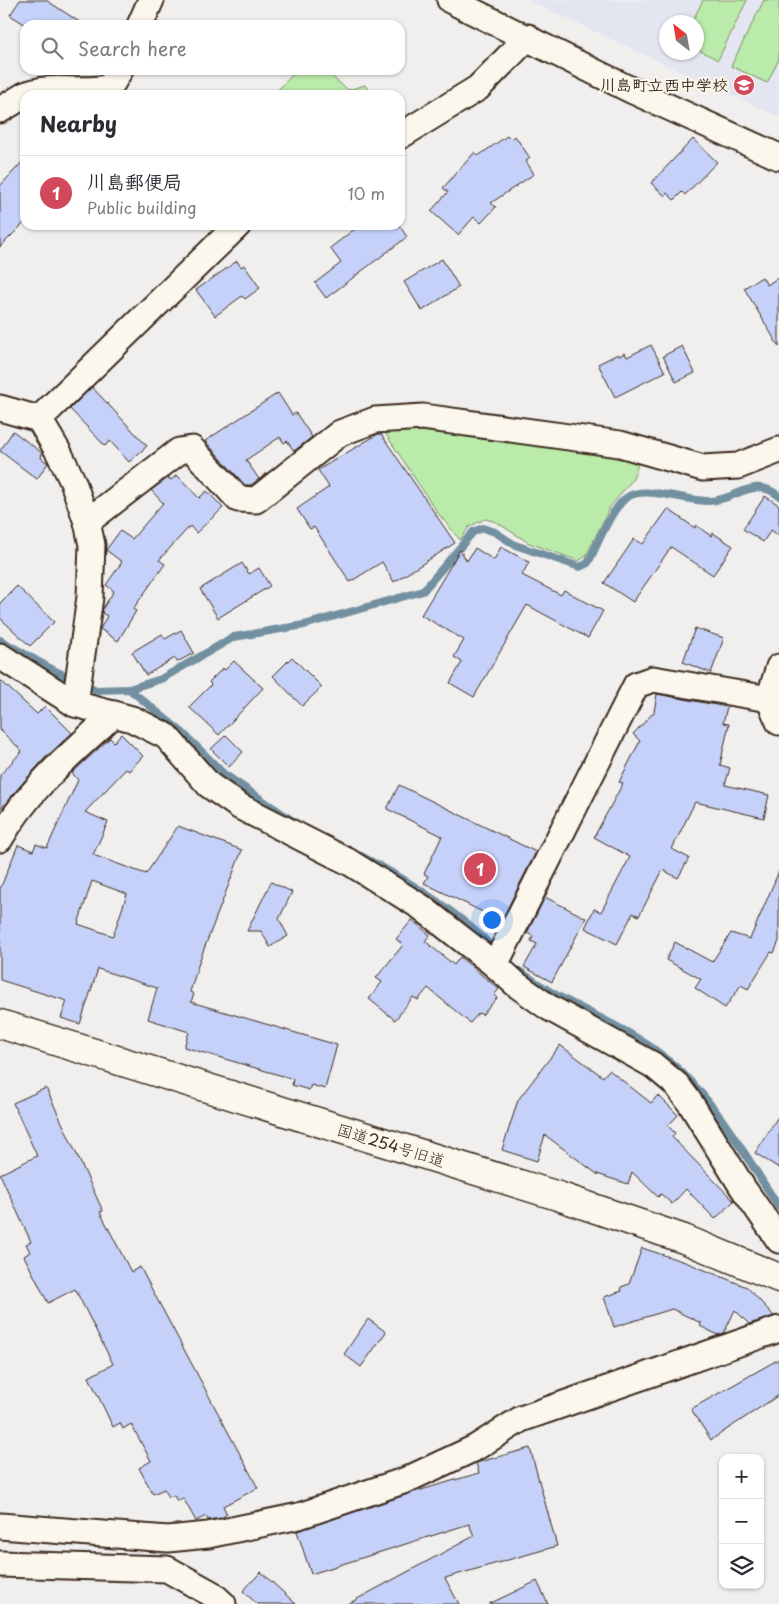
<!DOCTYPE html>
<meta charset="utf-8">
<style>
body{margin:0;font-family:"Playpen Sans","Klee One",sans-serif;background:#f7f7f7;color:#2b2b33}
.controls{position:absolute;right:15px;bottom:15px;display:grid;overflow:hidden;border-radius:10px;box-shadow:0 1px 4px #0004}
.controls button{width:45px;height:45px;display:grid;place-items:center;padding:0;border:0;border-bottom:1px solid #e1e1e2;background:#fff;color:#2b2b33;font:25px sans-serif}
.compass{position:absolute;left:659px;top:15px;width:45px;height:45px;border-radius:50%;background:#fff;box-shadow:0 1px 4px #0004;rotate:329deg}
.you{position:absolute;left:491px;top:919px;width:18px;height:18px;margin:-12px;border:4px solid #fff;border-radius:50%;background:#1a73e8;box-shadow:0 0 0 8px #1a73e833}
.badge{display:grid;place-items:center;width:32px;height:32px;border-radius:50%;background:#d1495b;color:#fff;font-size:16px;font-weight:700}
.pin{position:absolute;translate:-50% -50%;border:2px solid #fff;box-shadow:0 1px 5px #0006}
.list{margin:0;padding:0;list-style:none}
h2{display:flex;justify-content:space-between;align-items:center;height:65px;margin:0;padding:0 20px;font-size:21px}
h2 small{font-size:16px;font-weight:400;color:#7c7c81}
.list li{display:grid;grid-template-columns:32px 1fr auto;gap:15px;align-items:center;box-sizing:border-box;height:75px;padding:0 20px;border-top:1px solid #e1e1e2}
.list b{display:block;font-size:19px;white-space:nowrap}
.list p{margin:0;font-size:16px;white-space:nowrap;color:#7c7c81}
.list em{font-size:16px;font-style:normal;color:#7c7c81}
.icon{flex:none;width:28px;height:28px;fill:none;stroke:currentColor;stroke-width:2;stroke-linecap:round;stroke-linejoin:round}
.map{position:relative;flex:none;width:779px;height:1604px;overflow:hidden}
.search{position:absolute;background:#fff;box-shadow:0 1px 4px #0004;left:20px;top:20px;width:385px;height:55px;display:flex;align-items:center;gap:12px;box-sizing:border-box;padding:0 18px;border-radius:15px;color:#7c7c81;font-size:19px}
.panel{position:absolute;background:#fff;box-shadow:0 1px 4px #0004;left:20px;top:90px;width:385px;height:140px;border-radius:15px}
.map>svg:first-child{display:block}
.built{fill:#e3e6f1;fill-rule:evenodd}
.green{fill:#baebaa;stroke:#7a8a64}
.lines{fill:none;stroke-linecap:round;stroke-linejoin:round}
.stream{stroke:#7390a1;stroke-width:8}
.building{fill:#c5d1f8;stroke:#3b2a1e;fill-rule:evenodd}
.street-casing{stroke:#3b2a1e;stroke-width:29}
.secondary-casing{stroke:#3b2a1e;stroke-width:31}
.street{stroke:#fbf7ec;stroke-width:25}
.secondary{stroke:#fbf7ec;stroke-width:28}
.labels{text-anchor:middle;stroke-width:4;stroke-linejoin:round;paint-order:stroke}
.poi-label{font-size:16px;font-weight:bold;fill:#3b2a1e;stroke:#fbf7ec;text-anchor:end}
.street-label{font-size:16px;fill:#3b2a1e;stroke:#fbf7ec}
</style>
<div class="map">
<svg width="779" height="1604" viewBox="0 0 779 1604">
<rect width="100%" height="100%" fill="#f0efee"/>
<filter id="ink" filterUnits="userSpaceOnUse"><feTurbulence type="fractalNoise" baseFrequency=".02" numOctaves="2"/><feDisplacementMap in="SourceGraphic" scale="10" xChannelSelector="R" yChannelSelector="G"/><feConvolveMatrix kernelMatrix="1 2 1 2 8 2 1 2 1" color-interpolation-filters="sRGB"/></filter>
<g filter="url(#ink)">
<path class="built" d="M527 0H779V117ZM666 22H696V52H666Z"/>
<g class="green">
<polygon points="703,0 747,0 718,60 697,49 696,22 692,22"/>
<polygon points="764,0 779,0 779,59 767,83 731,66"/>
<polygon points="297,70 324,70 348,90 365,85 371,95 273,95"/>
<polygon points="393,428 535,445 639,462 633,479 610,507 586,556 579,561 529,543 496,522 485,519 469,527 460,540 437,512 383,430"/>
</g>
<g class="lines">
<g class="stream">
<polyline points="0,640 53,670 96,690 129,689 183,733 224,774 293,821"/>
<path d="M129 689 161 679 234 637 304 625 423 591 473 532 483 528 495 532 515 545 580 567 588 563C597 546 612 505 629 496 647 486 686 501 708 501 736 501 753 475 779 496"/>
<path d="M361 856C410 881 459 913 498 952"/>
<path d="M517 970C530 978 543 987 556 995 592 1015 632 1031 664 1057 712 1094 746 1157 779 1207"/>
</g>
</g>
<g class="building">
<polygon points="20,0 46,0 84,25 26,25 10,15"/>
<polygon points="507,136 510,139 515,136 530,158 526,161 534,174 491,203 496,207 481,223 474,217 458,235 431,211 448,192 443,188 475,152 478,156"/>
<polygon points="693,139 717,162 685,195 682,192 674,200 667,193 665,196 651,183"/>
<polygon points="25,159 25,222 0,247 0,186"/>
<polygon points="360,225 399,225 407,237 326,298 315,283 341,263 330,248"/>
<polygon points="442,259 459,287 422,311 404,282"/>
<polygon points="237,261 241,267 244,265 260,288 245,299 242,296 215,316 196,290"/>
<polygon points="762,277 767,285 779,277 779,347 744,288"/>
<polygon points="651,345 665,372 615,397 598,364 618,354 619,356 625,353 627,357"/>
<polygon points="682,346 695,373 676,382 663,356"/>
<polygon points="92,387 147,446 129,462 110,441 105,446 70,409"/>
<polygon points="278,393 292,415 296,413 312,437 294,451 287,441 284,443 280,437 246,460 259,479 251,485 245,485 205,441"/>
<polygon points="13,431 42,453 41,458 48,463 37,479 0,451"/>
<polygon points="378,434 381,434 455,543 394,582 382,562 350,582 314,527 310,529 297,509 329,487 318,470"/>
<polygon points="177,475 199,498 207,491 223,508 196,533 190,526 159,560 165,564 133,609 136,611 118,641 100,629 107,616 102,613 103,608 114,591 106,585 122,562 106,550 120,531 132,539 163,503 151,490 168,478 171,480"/>
<polygon points="765,496 779,505 779,536 771,530 763,542 743,529"/>
<polygon points="668,509 695,528 696,525 711,536 713,533 733,546 713,575 671,547 633,602 604,583 634,539 643,544"/>
<polygon points="501,547 529,562 522,575 561,595 564,590 603,611 588,638 527,605 474,697 450,683 462,662 454,657 464,640 421,615 460,550 467,561 475,548 494,560"/>
<polygon points="242,563 249,574 259,568 270,586 218,618 200,589"/>
<polygon points="17,586 54,622 30,646 0,618 0,603"/>
<polygon points="695,628 724,638 711,673 683,662"/>
<polygon points="181,630 194,653 177,662 175,658 146,675 132,652 162,634 165,639"/>
<polygon points="292,657 322,687 302,706 273,676"/>
<polygon points="234,661 263,688 219,735 189,707 211,685 209,682 223,668 225,670"/>
<polygon points="0,680 37,714 45,706 72,733 45,758 0,809 0,775 22,751 0,730"/>
<polygon points="657,694 727,707 723,723 729,724 720,765 730,768 725,785 769,795 764,818 695,802 672,849 689,858 678,878 663,870 639,916 633,913 617,944 585,928 594,909 601,912 630,857 594,837 623,783 619,782 640,741 633,734 654,712"/>
<path d="M121 734 143 756 129 771 126 769 85 812 108 822 93 855 146 874 178 826 242 850 199 962 190 992 194 994 191 1002 337 1045 325 1089 311 1085 309 1090 292 1085 293 1079 184 1047 189 1032 148 1019 157 988 98 969 80 1024 61 1018 67 1001 0 980V889L18 845 33 851 36 844 47 848 78 780 72 773 110 738 114 742ZM92 881 127 894 113 936 78 924Z"/>
<polygon points="226,735 243,752 229,767 211,749"/>
<polygon points="399,785 536,852 501,921 424,883 428,876 424,874 442,836 387,809"/>
<polygon points="779,871 779,941 774,953 771,952 748,989 741,985 725,1008 695,988 701,979 666,960 675,942 712,962 731,933 750,939"/>
<polygon points="271,882 292,892 279,919 288,936 270,947 261,931 247,931"/>
<polygon points="545,897 586,918 552,982 524,967 537,944 531,941 533,936 527,933"/>
<polygon points="412,920 430,935 425,941 454,965 460,957 499,989 494,995 497,998 482,1015 479,1013 470,1023 428,988 418,1000 413,997 395,1020 369,999 382,982 376,978 403,945 396,939"/>
<polygon points="560,1045 603,1077 609,1070 651,1103 658,1095 678,1115 668,1126 675,1133 672,1137 734,1201 715,1219 686,1189 672,1204 661,1194 658,1197 632,1172 628,1184 597,1174 545,1135 537,1161 502,1150 518,1100"/>
<polygon points="46,1088 103,1211 100,1212 131,1272 140,1267 258,1488 223,1506 227,1514 221,1518 208,1520 206,1516 196,1521 183,1498 177,1501 174,1495 169,1497 164,1489 153,1494 139,1468 151,1461 131,1424 123,1429 120,1423 113,1427 89,1377 113,1364 75,1289 48,1303 24,1256 30,1252 26,1244 31,1242 0,1174 37,1156 13,1103"/>
<polygon points="779,1115 779,1168 755,1153"/>
<polygon points="642,1248 685,1262 747,1287 774,1316 749,1324 735,1310 724,1333 718,1335 700,1326 701,1323 672,1309 614,1327 604,1297 622,1291 621,1287 629,1284"/>
<polygon points="368,1319 386,1332 361,1367 344,1354"/>
<polygon points="779,1359 779,1395 711,1440 691,1409"/>
<polygon points="530,1448 557,1546 445,1578 459,1604 348,1604 474,1536 469,1524 311,1574 297,1531 414,1492 479,1473 476,1463"/>
<polygon points="261,1572 296,1604 257,1604 243,1591"/>
<polygon points="537,1581 548,1604 489,1604"/>
</g>
<g class="lines">
<g class="street-casing">
<g id="street">
<polyline points="450,0 631,90 779,157"/>
<polyline points="140,25 151,0"/>
<path d="M25 95C53 83 82 95 110 87L120 70"/>
<polyline points="0,110 25,95"/>
<polyline points="400,136 478,88 528,37"/>
<polyline points="0,408 39,419 59,453 73,482 87,522 92,545 90,597 75,704"/>
<polyline points="39,419 238,225"/>
<polyline points="87,522 179,451 192,449 238,499 256,500 340,433 375,420 423,417 620,444 703,468 738,466 779,450"/>
<polyline points="0,656 75,704 132,719 166,736 209,785 239,806 349,862 421,907 495,965 517,985 548,1007 653,1065 677,1085 691,1104 743,1188 779,1240"/>
<polyline points="779,667 769,699 779,722"/>
<path d="M0 839C28 789 72 753 114 714"/>
<polyline points="495,965 636,685 653,679 769,699"/>
<polyline points="0,1526 168,1539 208,1535 299,1516 406,1480 475,1448 521,1419 779,1329"/>
<polyline points="0,1564 167,1569 212,1594 223,1604"/>
</g>
</g>
<g class="secondary-casing">
<polyline id="secondary" points="0,1024 558,1196 684,1239 779,1278"/>
</g>
<use href="#street" class="street"/>
<use href="#secondary" class="secondary"/>
</g>
</g>
<defs>
<g id="school-disc" transform="scale(1.125)"><circle r="9.5" fill="#d1495b" stroke="#fbf7ec"/><path d="M0-5L7-2L0 1L-7-2ZM-4 1L0 2.5L4 1V4Q0 6-4 4Z" fill="#fff"/></g>
</defs>
<g fill-rule="evenodd">
<use href="#school-disc" x="744" y="85"/>
</g>
<g class="labels">
<g class="poi-label">
<text x="728" y="91">川島町立西中学校</text>
</g>
<g class="street-label">
<text transform="translate(391 1145) rotate(17)" y="6">国道254号旧道</text>
</g>
</g>
</svg>
<div class="controls">
<button>+</button>
<button>−</button>
<button><svg class="icon" aria-label="layers" viewBox="0 0 24 24"><path d="M12 4l9 5-9 5-9-5zM3 14l9 5 9-5"/></svg></button>
</div>
<svg class="compass" viewBox="-18 -18 36 36"><path d="M0-13l5 13h-10z" fill="#e53935"/><path d="M0 13l5-13h-10z" fill="#7c7c81"/></svg>
<div class="you"></div>
<div class="pin badge" style="left:480px;top:869px">1</div>
<div class="search"><svg class="icon" aria-label="search" viewBox="0 0 24 24"><circle cx="10" cy="10" r="6"/><path d="M15 15l6 6"/></svg>Search here</div>
<section class="panel">
<h2>Nearby<small></small></h2>
<ul class="list">
<li><span class="badge">1</span><div><b>川島郵便局</b><p>Public building</p></div><em>10 m</em></li>
</ul>
</section>
</div>
